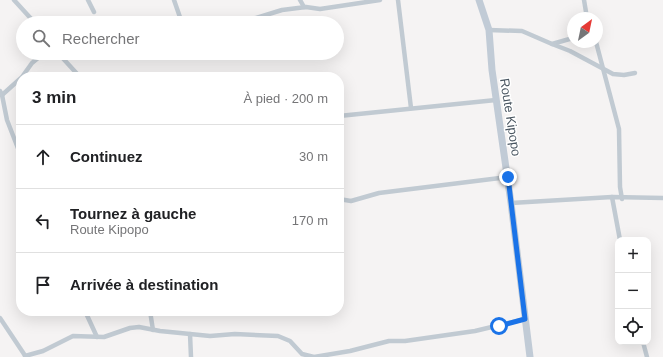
<!DOCTYPE html>
<html lang="fr">
<meta charset="utf-8">
<style>
body{margin:0;font-family:Helvetica,sans-serif;background:#f2f2f2;color:#202124}
.controls{position:absolute;right:12px;bottom:12px;display:grid;overflow:hidden;border-radius:8px;box-shadow:0 4px 16px #0002}
.controls button{width:36px;height:36px;display:grid;place-items:center;padding:0;border:0;border-bottom:1px solid #e0e0e0;background:#fff;color:#202124;font:20px sans-serif}
.compass{position:absolute;left:567px;top:12px;width:36px;height:36px;border-radius:50%;background:#fff;box-shadow:0 4px 16px #0002;rotate:33deg}
.stop{position:absolute;width:12px;height:12px;margin:-9px;border:3px solid #1a73e8;border-radius:50%;background:#fff}
.stop.end{background:#1a73e8;border-color:#fff;box-shadow:0 1px 4px #0008}
.list{margin:0;padding:0;list-style:none}
h2{display:flex;justify-content:space-between;align-items:center;height:52px;margin:0;padding:0 16px;font-size:17px}
h2 small{font-size:13px;font-weight:400;color:#757577}
.list li{display:grid;grid-template-columns:26px 1fr auto;gap:12px;align-items:center;box-sizing:border-box;height:64px;padding:0 16px;border-top:1px solid #e0e0e0}
.list b{display:block;font-size:15px;white-space:nowrap}
.list p{margin:0;font-size:13px;white-space:nowrap;color:#757577}
.list em{font-size:13px;font-style:normal;color:#757577}
.icon{flex:none;width:22px;height:22px;fill:none;stroke:currentColor;stroke-width:2;stroke-linecap:round;stroke-linejoin:round}
.map{position:relative;flex:none;width:663px;height:357px;overflow:hidden}
.search{position:absolute;background:#fff;box-shadow:0 4px 16px #0002;left:16px;top:16px;width:328px;height:44px;display:flex;align-items:center;gap:10px;box-sizing:border-box;padding:0 14px;border-radius:22px;color:#757577;font-size:15px}
.panel{position:absolute;background:#fff;box-shadow:0 4px 16px #0002;left:16px;top:72px;width:328px;height:244px;border-radius:16px}
.map>svg:first-child{display:block}
.lines{fill:none;stroke-linecap:round;stroke-linejoin:round}
.minor{stroke:#c1cad2;stroke-width:4.5}
.secondary{stroke:#c1cbd6;stroke-width:7}
.route{stroke:#1a73e8;stroke-width:5}
.labels{text-anchor:middle;stroke-width:3;stroke-linejoin:round;paint-order:stroke}
.street-label{font-size:13px;fill:#4a5661;stroke:#fff}
</style>
<div class="map">
<svg width="663" height="357" viewBox="0 0 663 357">
<rect width="100%" height="100%" fill="#f5f3f3"/>
<g class="lines">
<g class="minor">
<polyline points="14,0 35,23"/>
<polyline points="88,0 94,12"/>
<polyline points="174,0 182,23"/>
<polyline points="300,0 304,7"/>
<polyline points="398,0 411,108"/>
<polyline points="584,0 587,18"/>
<polyline points="154,23 164,19 182,23"/>
<polyline points="195,23 202,21 246,21 282,10 306,7 320,9 380,0"/>
<polyline points="489,30 522,31 552,44 573,38"/>
<polyline points="596,42 619,129 620,187 622,199"/>
<polyline points="552,44 570,51 613,74 624,75 635,73"/>
<polyline points="58,53 80,77"/>
<polyline points="22,77 32,63 44,53"/>
<polyline points="0,91 2,95 7,120 21,156"/>
<polyline points="2,95 21,78"/>
<polyline points="339,116 496,100"/>
<polyline points="612,197 620,240"/>
<polyline points="339,199 351,201 379,193 508,177"/>
<polyline points="511,203 612,197 663,198"/>
<polyline points="85,311 97,337"/>
<polyline points="150,311 153,330"/>
<polyline points="0,318 26,357"/>
<polyline points="190,334 191,357"/>
<polyline points="643,342 647,357"/>
<polyline points="25,356 43,351 73,336 104,337 130,328 139,327 160,331 210,336 235,334 278,336 290,341 302,354 314,357 350,351 389,341 405,341 475,331 525,319"/>
</g>
<polyline class="secondary" points="479,0 489,30 492,70 511,203 530,357"/>
</g>
<g class="lines">
<polyline class="route" points="499,326 525,319 508,177"/>
</g>
<g class="labels">
<g class="street-label">
<text transform="translate(511 117) rotate(81)" y="5">Route Kipopo</text>
</g>
</g>
</svg>
<div class="controls">
<button>+</button>
<button>−</button>
<button><svg class="icon" aria-label="locate" viewBox="0 0 24 24"><circle cx="12" cy="12" r="6"/><path d="M12 2v4M12 18v4M2 12h4M18 12h4"/></svg></button>
</div>
<svg class="compass" viewBox="-18 -18 36 36"><path d="M0-13l5 13h-10z" fill="#e53935"/><path d="M0 13l5-13h-10z" fill="#757577"/></svg>
<div class="stop" style="left:499px;top:326px"></div>
<div class="stop end" style="left:508px;top:177px"></div>
<div class="search"><svg class="icon" aria-label="search" viewBox="0 0 24 24"><circle cx="10" cy="10" r="6"/><path d="M15 15l6 6"/></svg>Rechercher</div>
<section class="panel">
<h2>3 min<small>À pied · 200 m</small></h2>
<ul class="list">
<li><svg class="icon" aria-label="ahead" viewBox="0 0 24 24"><path d="M12 20V5M6 11l6-6 6 6"/></svg><div><b>Continuez</b></div><em>30 m</em></li>
<li><svg class="icon" aria-label="left" viewBox="0 0 24 24"><path d="M17 20v-9H6M10 6l-5 5 5 5"/></svg><div><b>Tournez à gauche</b><p>Route Kipopo</p></div><em>170 m</em></li>
<li><svg class="icon" aria-label="arrive" viewBox="0 0 24 24"><path d="M6 21V4h12l-3 4 3 4H6"/></svg><div><b>Arrivée à destination</b></div></li>
</ul>
</section>
</div>
